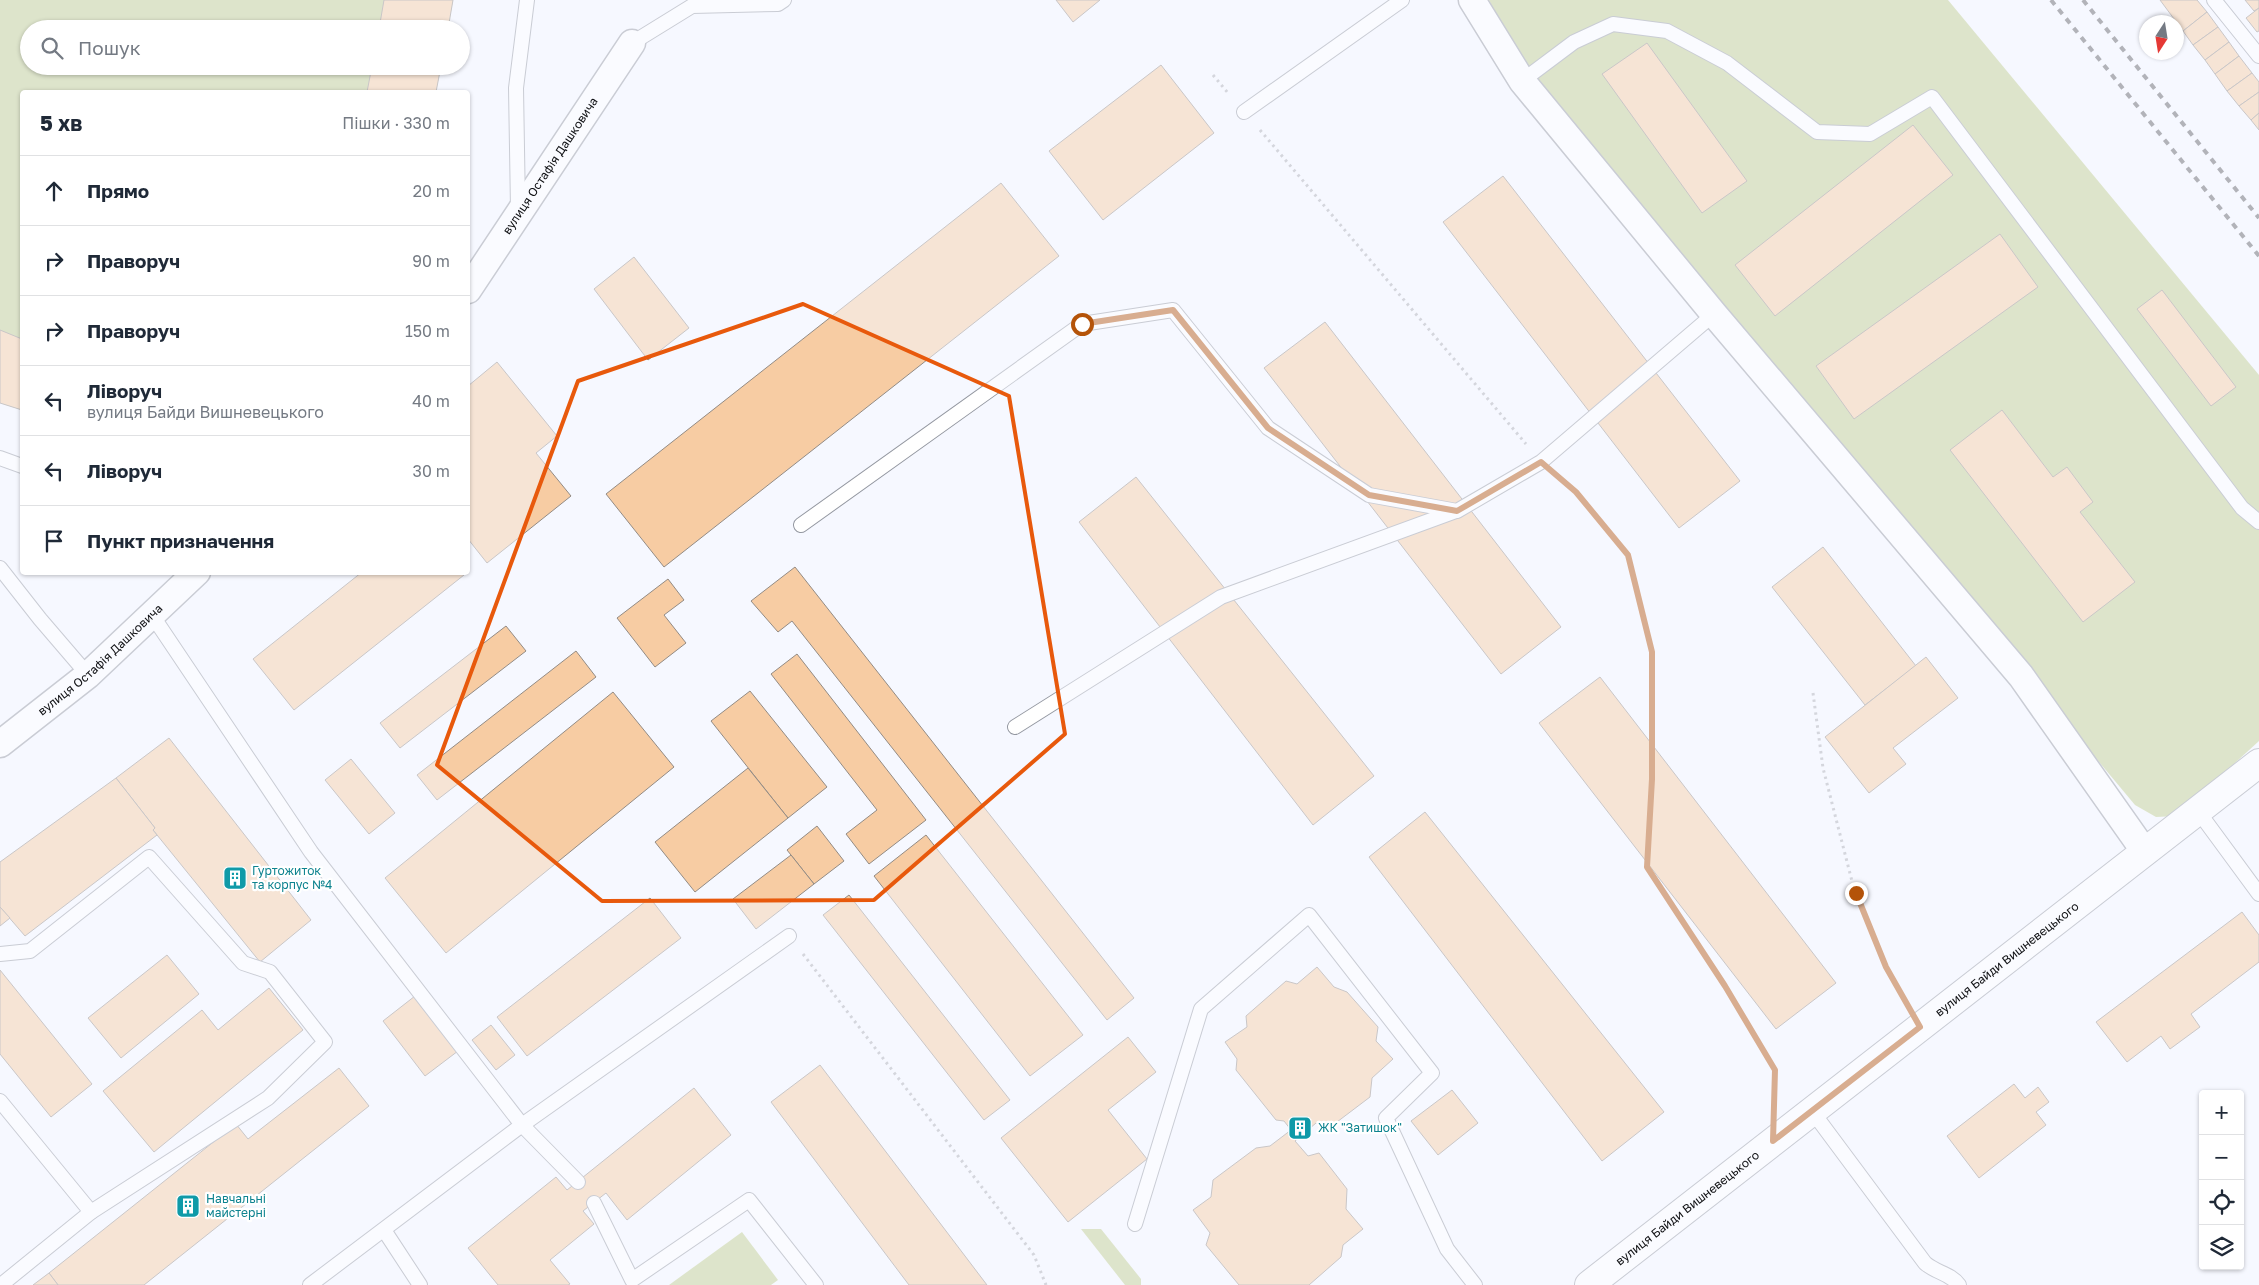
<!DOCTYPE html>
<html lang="uk">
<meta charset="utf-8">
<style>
body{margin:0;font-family:"Golos Text",sans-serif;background:#f2f2f3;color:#1f2937}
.controls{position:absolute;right:15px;bottom:15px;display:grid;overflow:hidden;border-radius:5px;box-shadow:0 1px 4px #0004}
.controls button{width:45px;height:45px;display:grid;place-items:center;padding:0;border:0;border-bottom:1px solid #e0e1e3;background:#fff;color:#1f2937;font:25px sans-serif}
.compass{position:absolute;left:2139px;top:15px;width:45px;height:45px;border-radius:50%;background:#fff;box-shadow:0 1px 4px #0004;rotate:192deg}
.stop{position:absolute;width:15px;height:15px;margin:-11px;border:4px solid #b45309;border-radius:50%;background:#fff}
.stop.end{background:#b45309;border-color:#fff;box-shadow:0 1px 5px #0008}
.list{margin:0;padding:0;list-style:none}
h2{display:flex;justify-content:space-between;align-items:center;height:65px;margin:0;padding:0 20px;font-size:21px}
h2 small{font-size:16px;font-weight:400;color:#747a83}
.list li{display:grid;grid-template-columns:32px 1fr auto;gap:15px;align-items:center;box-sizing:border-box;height:70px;padding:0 20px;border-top:1px solid #e0e1e3}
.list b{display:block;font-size:19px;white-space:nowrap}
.list p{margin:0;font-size:16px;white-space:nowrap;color:#747a83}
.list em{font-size:16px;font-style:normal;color:#747a83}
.icon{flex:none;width:28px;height:28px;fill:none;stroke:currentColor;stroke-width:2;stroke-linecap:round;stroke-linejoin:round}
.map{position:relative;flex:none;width:2259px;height:1285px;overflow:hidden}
.search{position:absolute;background:#fff;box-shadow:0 1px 4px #0004;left:20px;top:20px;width:450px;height:55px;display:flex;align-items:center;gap:12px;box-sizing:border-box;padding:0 18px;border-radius:28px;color:#747a83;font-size:19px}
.panel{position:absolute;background:#fff;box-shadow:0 1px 4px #0004;left:20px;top:90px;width:450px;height:485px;border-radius:5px}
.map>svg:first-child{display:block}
.green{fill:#bfcd8c}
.building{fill:#f7cca3;stroke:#938b84}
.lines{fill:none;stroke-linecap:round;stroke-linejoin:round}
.lane-casing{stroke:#9498a1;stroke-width:16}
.street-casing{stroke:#9498a1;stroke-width:29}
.secondary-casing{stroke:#9498a1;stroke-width:30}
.path{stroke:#acadb3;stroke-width:3;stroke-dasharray:2.5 4;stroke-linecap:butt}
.lane{stroke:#fff;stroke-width:14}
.street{stroke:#fff;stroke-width:26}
.secondary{stroke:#fff;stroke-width:28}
.rail{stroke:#5f6065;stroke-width:4;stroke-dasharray:6 6;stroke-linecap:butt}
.route{stroke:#b45309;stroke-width:6}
.marked{fill:none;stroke:#e8590c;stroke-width:4;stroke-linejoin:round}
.labels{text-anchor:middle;stroke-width:4.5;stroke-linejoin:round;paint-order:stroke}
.street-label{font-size:12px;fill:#101114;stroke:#fff}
.culture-label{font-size:12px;fill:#0d838f;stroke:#fff;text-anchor:start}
</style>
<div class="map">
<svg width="2259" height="1285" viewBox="0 0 2259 1285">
<rect width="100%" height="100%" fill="#f6f8ff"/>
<g class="green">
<polygon points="0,0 453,0 448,29 29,29 29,66 441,66 436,92 22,92 22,410 0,403"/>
<polygon points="1489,0 1948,0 2259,375 2259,741 2177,816 2156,817 2135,805 1527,77"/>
<polygon points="1081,1229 1101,1229 1141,1279 1141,1285 1125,1285"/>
<polygon points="742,1232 778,1280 771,1285 669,1285"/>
</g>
<g class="building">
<polygon points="384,0 453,0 448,29 379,29"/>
<polygon points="1056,0 1100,0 1073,22"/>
<polygon points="2160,0 2197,0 2207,12 2183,31"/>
<polygon points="2245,0 2259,0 2259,8 2254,11"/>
<polygon points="2259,8 2259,31 2257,32 2246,18"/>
<polygon points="2207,12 2218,27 2193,45 2183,31"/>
<polygon points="2218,27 2229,42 2205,60 2193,45"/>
<polygon points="2229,42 2239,56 2215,74 2205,60"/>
<polygon points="1647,43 1747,181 1702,213 1602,74"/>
<polygon points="2239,56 2252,73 2227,91 2215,74"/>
<polygon points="1161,65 1214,133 1103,220 1049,151"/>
<polygon points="372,66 441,66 436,92 367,92"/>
<polygon points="2252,73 2259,82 2259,92 2239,106 2227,91"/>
<polygon points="2259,92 2259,113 2251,120 2239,106"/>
<polygon points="2259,113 2259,130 2251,120"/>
<polygon points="1913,125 1953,175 1775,316 1735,265"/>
<polygon points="1503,176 1740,481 1679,528 1443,222"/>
<polygon points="1001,183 1059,256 664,567 606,494"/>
<polygon points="2000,234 2038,287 1854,419 1816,366"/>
<polygon points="634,257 689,328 648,360 594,289"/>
<polygon points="2162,290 2236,387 2211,406 2137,309"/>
<polygon points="1325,322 1561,627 1501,674 1264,368"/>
<polygon points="0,330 22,339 22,410 0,403"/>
<polygon points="497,362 557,436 536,453 571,496 487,563 468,539 468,386"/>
<polygon points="2002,410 2053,477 2067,467 2093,502 2080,512 2135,582 2083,622 1950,450"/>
<polygon points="1136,477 1374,776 1313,825 1079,522"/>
<polygon points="1823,547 1916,666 1865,705 1772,587"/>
<polygon points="795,567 1134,998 1107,1020 792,621 778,632 751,601"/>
<polygon points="362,572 461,572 464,575 294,710 253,659"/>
<polygon points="668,579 684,600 664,615 686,643 655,667 617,618"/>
<polygon points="506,626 526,651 400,748 380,723"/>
<polygon points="576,651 596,677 437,800 417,775"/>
<polygon points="797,654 926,820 869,864 846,834 877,810 771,674"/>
<polygon points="1926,657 1958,698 1893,748 1906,764 1869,793 1825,737"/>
<polygon points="1600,677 1836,983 1776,1029 1539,723"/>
<polygon points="750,691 827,787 788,818 711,721"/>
<polygon points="613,692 674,767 446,953 385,878"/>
<polygon points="169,738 311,920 260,962 153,830 155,828 116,778"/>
<polygon points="351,759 395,813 369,834 325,780"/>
<polygon points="748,768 788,818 695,892 655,842"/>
<polygon points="116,778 155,828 153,830 157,835 25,936 0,907 0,862"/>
<polygon points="1425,812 1664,1112 1602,1161 1369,857"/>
<polygon points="817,826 844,861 814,884 787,850"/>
<polygon points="926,835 1083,1035 1030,1076 874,876"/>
<polygon points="791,855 814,884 756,929 733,899"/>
<polygon points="849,895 1010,1100 984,1120 823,915"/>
<polygon points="650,898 681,938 527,1056 497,1017"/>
<polygon points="0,907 10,918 0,926"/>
<polygon points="2242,912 2259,935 2259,962 2191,1014 2200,1027 2170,1049 2161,1036 2127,1062 2096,1022"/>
<polygon points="167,955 199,994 121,1058 88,1018"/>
<polygon points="1317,967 1334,987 1347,992 1378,1027 1376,1041 1393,1059 1372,1078 1370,1097 1333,1125 1316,1123 1295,1141 1308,1156 1319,1153 1347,1189 1346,1209 1363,1229 1343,1245 1341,1257 1309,1285 1239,1285 1206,1245 1210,1233 1193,1210 1211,1197 1213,1180 1256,1148 1270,1146 1291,1130 1284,1121 1276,1120 1236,1070 1237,1059 1225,1042 1247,1027 1246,1016 1286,981 1297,984"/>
<polygon points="0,970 92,1084 51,1117 0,1054"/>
<polygon points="269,988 303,1030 154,1152 103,1091 202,1010 218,1030"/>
<polygon points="415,996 458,1051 425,1076 383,1021"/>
<polygon points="491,1025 515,1055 496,1070 472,1040"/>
<polygon points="1128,1037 1156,1072 1108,1110 1147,1159 1068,1222 1001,1138"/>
<polygon points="820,1065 987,1285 909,1285 771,1102"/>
<polygon points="339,1068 369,1106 144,1285 58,1285 49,1273 236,1124 248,1139"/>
<polygon points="2014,1084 2025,1098 2038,1087 2049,1102 2036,1112 2046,1125 1979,1178 1947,1136"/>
<polygon points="694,1088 731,1135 627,1220 606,1193 583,1211 594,1224 550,1260 570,1284 568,1285 498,1285 468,1248 556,1177 567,1190"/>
<polygon points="1452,1090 1478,1123 1438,1155 1411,1121"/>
<polygon points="49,1273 58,1285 33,1285"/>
</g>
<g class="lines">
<g class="lane-casing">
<g id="lane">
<polyline points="2214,0 2259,56"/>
<polyline points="632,43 692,6 778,4 784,0"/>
<polyline points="1522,81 1574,42 1613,24 1667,31 1727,63 1817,132 1870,134 1932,97 2242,508 2259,522"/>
<polyline points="1244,112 1402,0"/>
<polyline points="518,209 516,88 527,0"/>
<polyline points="0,458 22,466"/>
<polyline points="801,525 1082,324 1173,310 1268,428 1369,495 1457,511 1541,462 1714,314"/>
<polyline points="0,568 40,619 88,675"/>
<polyline points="152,615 311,852 522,1125 578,1182"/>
<polyline points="1015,727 1221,597 1456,511"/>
<polyline points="2198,811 2259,894"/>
<polyline points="0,954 30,951 149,857 243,963 270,972 325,1042 268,1098 91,1212"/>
<polyline points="0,1101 91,1212 1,1285"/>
<path d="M1812 1111 1925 1263C1936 1273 1950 1273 1959 1285"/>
<polyline points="594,1203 632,1280 749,1200 816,1285"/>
<polyline points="1135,1224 1201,1009 1309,915 1432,1073 1386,1118 1447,1249 1475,1285"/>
<polyline points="384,1230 420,1285"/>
<polyline points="310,1285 522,1125 789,936"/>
</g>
</g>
<g class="street-casing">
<g id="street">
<polyline points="1472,0 1522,81 1714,314 2021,676 2145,852"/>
<path id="s1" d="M468 290 632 43"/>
<path id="s2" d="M0 744 88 675 197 572"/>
</g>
</g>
<g class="secondary-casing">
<g id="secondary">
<path id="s3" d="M1589 1285 2259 763"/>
</g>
</g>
<g class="path">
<polyline points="1213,75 1228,93"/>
<polyline points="1260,130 1526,444"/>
<polyline points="1560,478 1576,492 1628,555 1651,652 1652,779 1647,867 1725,986 1775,1069 1774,1101"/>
<polyline points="1813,693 1823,768 1855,893 1886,967 1905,1000"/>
<polyline points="803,954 1034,1255 1046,1285"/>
</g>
<use href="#lane" class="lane"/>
<use href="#street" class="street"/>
<use href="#secondary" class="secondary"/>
<g class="rail">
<polyline points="2051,0 2259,256"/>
<polyline points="2083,0 2259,218"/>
</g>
</g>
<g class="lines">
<polyline class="route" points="1082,324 1173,310 1268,428 1369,495 1457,511 1541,462 1576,492 1628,555 1652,652 1652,779 1647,867 1725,986 1775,1070 1773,1141 1920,1027 1886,967 1856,893"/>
</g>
<path d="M0 0H2259V1285H0ZM803 304 1009 396 1065 734 874 900 602 901 437 765 578 381Z" fill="#f6f8ff" fill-opacity=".55" fill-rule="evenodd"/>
<path class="marked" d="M803 304 1009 396 1065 734 874 900 602 901 437 765 578 381Z"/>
<defs>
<g id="building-square" transform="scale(1.25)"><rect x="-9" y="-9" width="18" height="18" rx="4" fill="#0f9aa8" stroke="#fff"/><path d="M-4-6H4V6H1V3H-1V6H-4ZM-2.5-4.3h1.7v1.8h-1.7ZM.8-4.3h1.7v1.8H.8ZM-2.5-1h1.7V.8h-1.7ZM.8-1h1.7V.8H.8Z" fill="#fff"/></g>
</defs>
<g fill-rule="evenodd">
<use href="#building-square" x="235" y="878"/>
<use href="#building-square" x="1300" y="1128"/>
<use href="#building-square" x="188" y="1206"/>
</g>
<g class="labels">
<g class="street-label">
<text dy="4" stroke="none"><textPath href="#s1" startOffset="149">вулиця Остафія Дашковича</textPath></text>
<text dy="4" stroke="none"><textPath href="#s2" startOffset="131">вулиця Остафія Дашковича</textPath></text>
<text dy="4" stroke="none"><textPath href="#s3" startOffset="530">вулиця Байди Вишневецького</textPath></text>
<text dy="4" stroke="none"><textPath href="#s3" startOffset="125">вулиця Байди Вишневецького</textPath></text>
</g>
<g class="culture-label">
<text x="252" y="875">Гуртожиток<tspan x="252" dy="14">та корпус №4</tspan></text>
<text x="1318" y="1132">ЖК "Затишок"</text>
<text x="206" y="1203">Навчальні<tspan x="206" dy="14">майстерні</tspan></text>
</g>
</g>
</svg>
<div class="controls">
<button>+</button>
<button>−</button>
<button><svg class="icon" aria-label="locate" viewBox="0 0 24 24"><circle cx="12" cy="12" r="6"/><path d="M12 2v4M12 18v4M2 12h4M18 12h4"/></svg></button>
<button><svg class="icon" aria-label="layers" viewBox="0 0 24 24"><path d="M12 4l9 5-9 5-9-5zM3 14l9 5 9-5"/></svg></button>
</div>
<svg class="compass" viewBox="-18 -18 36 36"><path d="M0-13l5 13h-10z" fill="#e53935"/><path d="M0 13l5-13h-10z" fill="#747a83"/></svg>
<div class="stop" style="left:1082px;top:324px"></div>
<div class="stop end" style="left:1856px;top:893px"></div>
<div class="search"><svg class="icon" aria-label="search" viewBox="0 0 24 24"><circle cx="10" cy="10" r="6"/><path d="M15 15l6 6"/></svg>Пошук</div>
<section class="panel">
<h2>5 хв<small>Пішки · 330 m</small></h2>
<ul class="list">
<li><svg class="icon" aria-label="ahead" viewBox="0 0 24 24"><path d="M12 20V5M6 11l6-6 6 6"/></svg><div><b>Прямо</b></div><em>20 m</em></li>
<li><svg class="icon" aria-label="right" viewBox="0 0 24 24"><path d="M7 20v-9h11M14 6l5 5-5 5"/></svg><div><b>Праворуч</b></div><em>90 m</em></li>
<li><svg class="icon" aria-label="right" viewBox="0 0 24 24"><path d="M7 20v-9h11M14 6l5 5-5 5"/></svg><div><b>Праворуч</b></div><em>150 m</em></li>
<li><svg class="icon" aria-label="left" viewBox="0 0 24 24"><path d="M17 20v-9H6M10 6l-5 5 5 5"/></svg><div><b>Ліворуч</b><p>вулиця Байди Вишневецького</p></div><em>40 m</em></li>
<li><svg class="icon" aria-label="left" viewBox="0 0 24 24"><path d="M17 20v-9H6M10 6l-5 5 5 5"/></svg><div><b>Ліворуч</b></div><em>30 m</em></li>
<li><svg class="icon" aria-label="arrive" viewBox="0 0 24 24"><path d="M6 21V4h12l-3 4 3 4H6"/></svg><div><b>Пункт призначення</b></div></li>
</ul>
</section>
</div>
